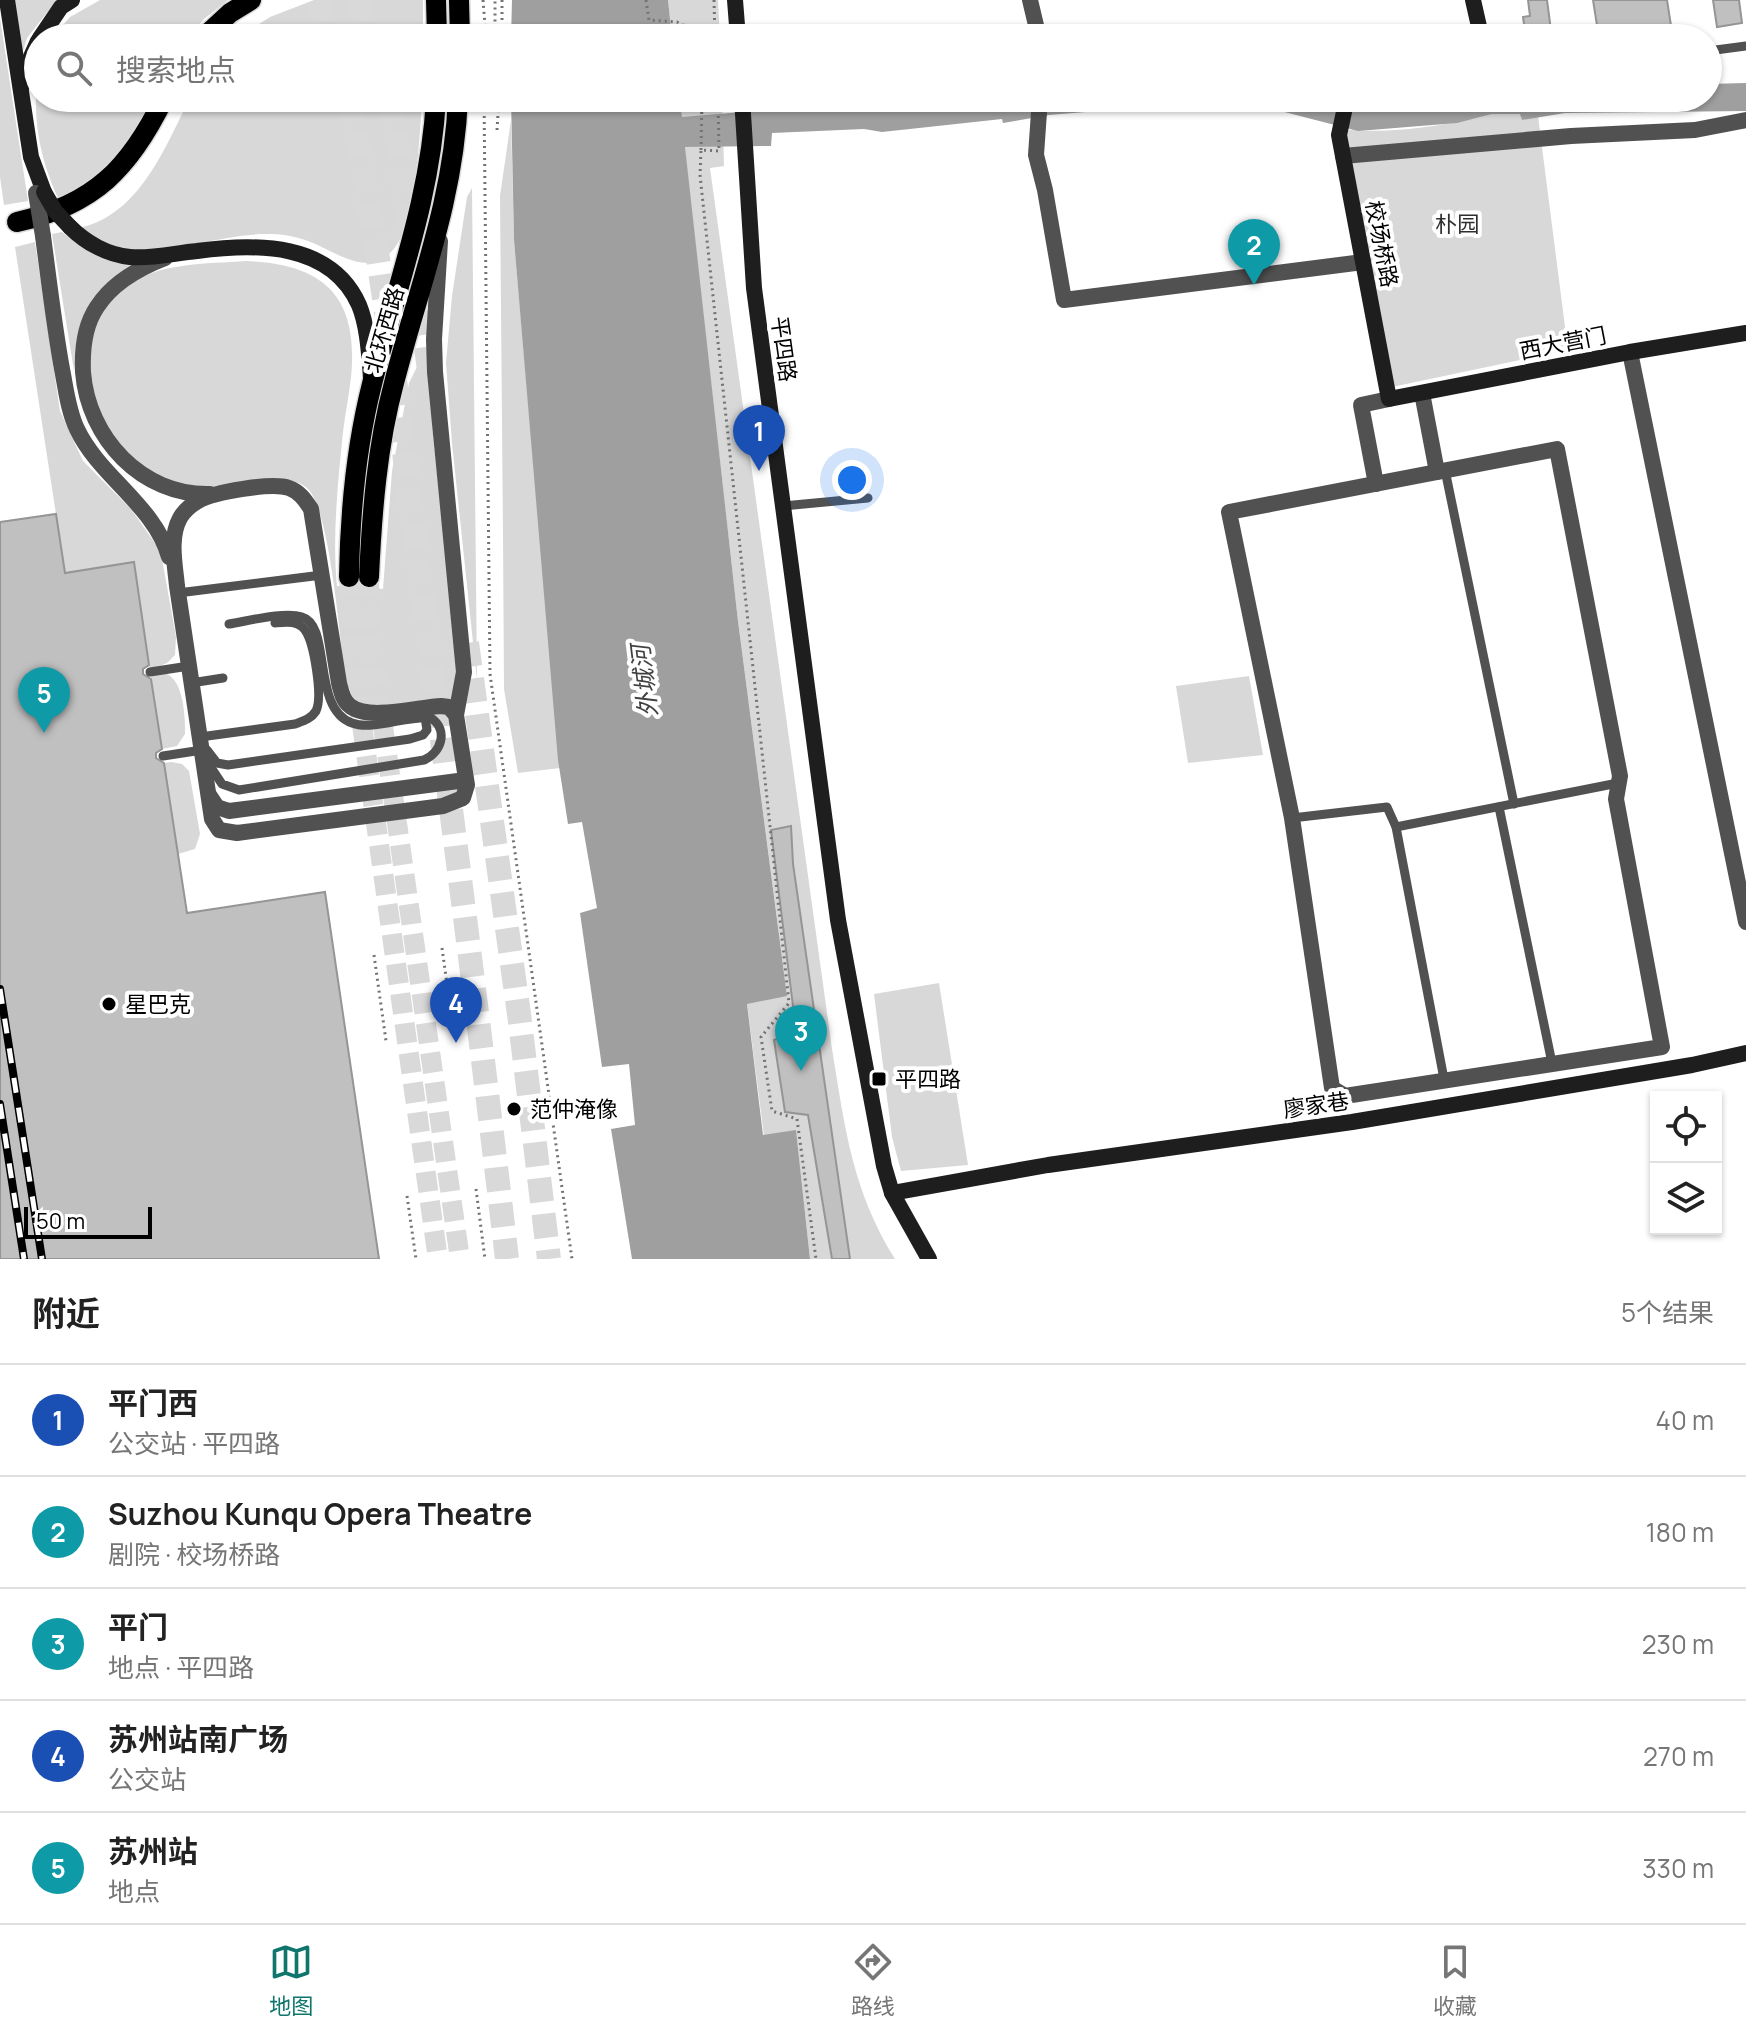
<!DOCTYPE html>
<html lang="zh">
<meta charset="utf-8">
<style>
body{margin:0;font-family:Manrope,"Noto Sans SC",sans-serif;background:#f6f6f6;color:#222}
.controls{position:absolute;right:24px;bottom:24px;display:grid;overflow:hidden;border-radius:0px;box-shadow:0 2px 6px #0004}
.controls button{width:72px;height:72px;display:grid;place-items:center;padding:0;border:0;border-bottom:2px solid #e0e0e0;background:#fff;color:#222;font:40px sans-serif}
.scale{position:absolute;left:24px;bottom:20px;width:128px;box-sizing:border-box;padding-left:8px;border:4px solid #000;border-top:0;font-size:22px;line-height:28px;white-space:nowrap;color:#000;-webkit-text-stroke:6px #fff;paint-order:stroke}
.you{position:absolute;left:852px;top:480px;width:28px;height:28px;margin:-20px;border:6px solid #fff;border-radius:50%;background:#1a73e8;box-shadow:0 0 0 12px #1a73e833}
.badge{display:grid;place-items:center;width:52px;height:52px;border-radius:50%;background:#0f766e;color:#fff;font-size:26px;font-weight:700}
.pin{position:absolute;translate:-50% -66px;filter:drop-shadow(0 2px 4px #0008)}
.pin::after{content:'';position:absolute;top:42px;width:28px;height:24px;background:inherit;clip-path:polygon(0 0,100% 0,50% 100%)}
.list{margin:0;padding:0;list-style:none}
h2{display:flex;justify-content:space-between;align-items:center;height:104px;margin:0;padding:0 32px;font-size:34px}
h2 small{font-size:26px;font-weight:400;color:#767676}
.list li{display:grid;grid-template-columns:52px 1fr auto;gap:24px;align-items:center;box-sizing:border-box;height:112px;padding:0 32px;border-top:2px solid #e0e0e0}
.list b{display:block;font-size:30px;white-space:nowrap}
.list p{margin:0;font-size:26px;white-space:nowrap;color:#767676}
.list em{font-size:26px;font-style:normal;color:#767676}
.icon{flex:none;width:44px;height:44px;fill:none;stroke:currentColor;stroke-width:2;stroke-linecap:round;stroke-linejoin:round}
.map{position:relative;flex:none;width:1746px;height:1259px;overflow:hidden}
.search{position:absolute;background:#fff;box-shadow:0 2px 6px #0004;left:24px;right:24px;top:24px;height:88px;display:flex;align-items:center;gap:20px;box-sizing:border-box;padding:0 28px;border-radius:44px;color:#767676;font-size:30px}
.sheet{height:664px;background:#fff}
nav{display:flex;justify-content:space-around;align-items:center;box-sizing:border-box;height:112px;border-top:2px solid #e0e0e0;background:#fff;font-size:22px;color:#767676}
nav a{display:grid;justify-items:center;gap:4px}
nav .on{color:#0f766e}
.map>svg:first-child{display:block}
.green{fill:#d8d8d8}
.water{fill:#9f9f9f}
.building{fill:#c0c0c0;stroke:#959595;stroke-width:2}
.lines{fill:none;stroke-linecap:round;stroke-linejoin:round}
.primary-tunnel{stroke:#d9d9d9;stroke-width:20;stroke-dasharray:20 10;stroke-linecap:butt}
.highway-tunnel{stroke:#d9d9d9;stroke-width:24;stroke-dasharray:24 12;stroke-linecap:butt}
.primary-casing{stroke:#dbdbdb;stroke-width:23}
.path{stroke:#737373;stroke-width:3;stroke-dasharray:2 4;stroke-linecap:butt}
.lane{stroke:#515151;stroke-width:9}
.street{stroke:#515151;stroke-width:16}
.secondary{stroke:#1e1e1e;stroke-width:16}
.primary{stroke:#000;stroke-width:20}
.rail-casing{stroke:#000;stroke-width:8}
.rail{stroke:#fff;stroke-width:5;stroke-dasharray:15;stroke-linecap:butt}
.street-bridge{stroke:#515151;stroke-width:16}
.secondary-bridge{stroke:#1e1e1e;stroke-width:16}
.poi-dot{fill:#000;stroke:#fff;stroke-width:3}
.labels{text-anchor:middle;stroke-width:8;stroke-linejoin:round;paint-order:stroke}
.park-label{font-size:22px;fill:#2f2f2f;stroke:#fff}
.street-label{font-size:22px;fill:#000;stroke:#fff}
.poi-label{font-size:22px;fill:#000;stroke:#fff;text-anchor:start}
.water-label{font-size:24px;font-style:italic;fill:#404040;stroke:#fff}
</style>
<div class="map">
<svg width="1746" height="1259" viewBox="0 0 1746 1259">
<rect width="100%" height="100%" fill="#fff"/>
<g class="green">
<polygon points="14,0 57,0 27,38 22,54"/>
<polygon points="100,0 228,0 204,19 188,38 52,38 70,17"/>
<polygon points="314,0 423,0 423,38 238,38 270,17"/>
<polygon points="668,0 718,0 720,38 672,38"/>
<polygon points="0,18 28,201 4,205 0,177"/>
<path d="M38 70V98H152C126 150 111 170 59 200 39 158 32 116 38 70Z"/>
<path d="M190 98H422C420 133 416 228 392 251 365 278 336 251 308 241 253 221 196 251 140 250 133 250 123 251 116 249 103 246 90 234 79 228 140 215 165 147 190 98Z"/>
<path d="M679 98H722L724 166 710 168 832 1049C845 1128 852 1190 895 1259H810L796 1131 764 1136 747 1003 787 995 738 621Z"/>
<path d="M1492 114H1521L1522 120 1538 116 1568 350 1392 387 1343 129C1387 135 1450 125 1492 114Z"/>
<polygon points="511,120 514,240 560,768 518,773 504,689 503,537 500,196"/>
<polygon points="472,188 477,680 452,443 446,363 452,296 467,197"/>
<path d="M62 232C89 252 105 258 137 264L77 345 74 371 52 234Z"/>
<polygon points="35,242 60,411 83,461 131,509 157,546 162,559 176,637 175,655 167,663 150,670 134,563 65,573 15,247"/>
<path d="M246 261C325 264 359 297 351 377 349 396 345 414 343 432 338 482 332 537 337 586L383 589 392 471 409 383 417 367 423 364 430 365 433 436 458 673 451 699 366 707 353 699 345 677C340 640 330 511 308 489 288 467 221 491 191 489 183 488 175 483 168 480 122 460 89 414 90 362 91 329 98 310 124 288 156 262 207 264 246 261Z"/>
<path d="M165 673C184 680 185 716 185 734L177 746 162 749 151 676Z"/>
<polygon points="1249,676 1263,755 1188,763 1176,686"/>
<polygon points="171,762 182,764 189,771 200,834 195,849 178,854 164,763"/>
<polygon points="939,983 968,1165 901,1171 892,1137 874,994"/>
</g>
<g class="water">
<polygon points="512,0 668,0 672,38 511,38"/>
<polygon points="1746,83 1746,111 1565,113 1522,120 1520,114 1492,114 1457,123 1358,131 1231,98 1337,98 1354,105 1366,105 1440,98 1708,98 1708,84"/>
<polygon points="511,98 679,98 682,117 815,106 816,112 988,98 1136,98 1110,110 1049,115 1003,123 1002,119 882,132 864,129 772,133 771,146 685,147 738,621 787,996 747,1004 763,1135 796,1130 810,1259 632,1259 611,1129 635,1125 629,1064 602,1067 580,913 597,908 582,822 568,824 558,760 514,240"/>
</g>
<g class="building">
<polygon points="1528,0 1547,0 1552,38 1526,38 1523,17 1530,16"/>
<polygon points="1593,0 1667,0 1672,32 1634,38 1599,38"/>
<polygon points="1713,0 1739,0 1742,23 1717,27"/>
<polygon points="56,514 65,573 134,562 149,665 143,669 143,674 151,679 162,749 156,753 156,758 164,763 187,913 325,892 379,1259 0,1259 0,522"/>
<polygon points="791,826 793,864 850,1259 832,1259 808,1115 785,1112 774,1040 796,1030 771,830"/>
</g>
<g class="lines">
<g class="primary-tunnel">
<polyline points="349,577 355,676 438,1259"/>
<polyline points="369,577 370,626 376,678 460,1259"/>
</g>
<g class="highway-tunnel">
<polyline points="318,0 329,38"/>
<polyline points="358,0 369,38"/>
<path d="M347 98C382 244 396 397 416 546 448 783 479 1021 507 1259"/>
<polyline points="387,98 400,156 430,377"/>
<polyline points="467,643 519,1014 549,1259"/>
</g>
<g class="primary-casing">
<g id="primary">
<polyline points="436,0 437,38"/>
<polyline points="459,0 460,38"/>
<polyline points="203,38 230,13 251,0"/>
<path d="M17 222C94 205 130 168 164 98"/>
<path d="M349 577C350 512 356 447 372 384 396 288 431 198 436 98"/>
<path d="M369 577C372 512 377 446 394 383 419 286 454 200 458 98"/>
</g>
</g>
<g class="path">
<polyline points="483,0 486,38"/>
<polyline points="502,0 502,38"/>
<polyline points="646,0 649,20 677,22 691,29 693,38"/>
<polyline points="714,0 715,38"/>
<polyline points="489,38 495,26 495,0"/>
<polyline points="484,98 490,674 572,1259"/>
<polyline points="718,98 719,151 701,150 700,175 789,1003 761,1037 772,1111 797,1119 816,1259"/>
<polyline points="497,130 499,98"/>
<polyline points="701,150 702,98"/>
<polyline points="442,948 454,1034"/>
<polyline points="374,955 386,1041"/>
<polyline points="476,1189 485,1259"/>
<polyline points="407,1196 416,1259"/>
</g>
<g class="lane">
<polyline points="1708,51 1746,46"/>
<polyline points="1445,470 1514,804"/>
<polyline points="783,506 868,498"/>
<polyline points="178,593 322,575"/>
<polyline points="150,672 189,666"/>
<polyline points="191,683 223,678"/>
<path d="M200 737 295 724C303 721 311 719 316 711 323 697 314 642 305 630 298 620 285 622 275 623"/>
<polyline points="207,750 217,763 228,765 410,739 423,735 427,730 425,717"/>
<polyline points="163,756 202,750"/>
<path d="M208 763 222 784 239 790 424 760C441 753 449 730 431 718 408 715 373 731 352 723 311 709 332 625 302 617 285 611 248 621 229 624"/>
<polyline points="1499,807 1552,1063"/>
<polyline points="1292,818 1387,807 1396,827 1444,1079"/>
<polyline points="1396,827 1618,783"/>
</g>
<g class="street">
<polyline points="1030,0 1039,38"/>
<polyline points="1040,98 1036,155 1045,190 1064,300 1363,262"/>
<polyline points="1343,156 1571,136 1695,130 1746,120"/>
<path d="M43 236C49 281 54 325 62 369 66 389 68 410 77 429 99 476 155 506 169 557"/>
<path d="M440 241 434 339 435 372 464 672 456 715 467 785 463 798 443 806 237 833 219 830 212 819 177 586C175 564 169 538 180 518 184 511 191 505 198 501 214 492 272 482 289 488 300 492 305 500 311 509L339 683C341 691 343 701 350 706 368 721 419 707 441 706L449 707 456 715"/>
<path d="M165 258C139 268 113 282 97 307 84 326 82 349 83 372 88 438 142 496 210 494"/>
<polyline points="1630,352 1746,922"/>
<polyline points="1422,393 1437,472"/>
<polygon points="1557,449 1620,776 1616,799 1662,1047 1345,1096 1332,1088 1292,818 1229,512"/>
<polyline points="1376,484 1361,405 1389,399"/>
<polyline points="209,795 217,807 229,811 466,780"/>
</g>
<g class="secondary">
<polyline points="7,0 31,157 44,192"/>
<polyline points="735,0 738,38"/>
<polyline points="1473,0 1480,31 1477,38"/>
<polyline points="40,38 61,7 72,0"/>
<polyline points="22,85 26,68 38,41"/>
<polyline points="742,98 754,288 838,920 884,1166 892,1193 929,1259"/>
<polyline points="1347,98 1339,135 1389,399 1630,352 1746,333"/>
<path d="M70 227C86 243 108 255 130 257 152 259 175 253 197 251 256 243 331 242 359 305 368 327 369 355 371 378"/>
<polyline points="892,1193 1048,1165 1352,1122 1692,1065 1746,1053"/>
</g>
<use href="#primary" class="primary"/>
<g class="rail-casing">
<g id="rail">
<polyline points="0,989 42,1259"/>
<polyline points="0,1104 24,1259"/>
</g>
</g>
<use href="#rail" class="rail"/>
<polyline class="street-bridge" points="36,193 43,236"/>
<polyline class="secondary-bridge" points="44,192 55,211 70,227"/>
</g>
<g class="poi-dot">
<circle cx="109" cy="1004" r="8"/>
<rect x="871" y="1071" width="16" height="16" rx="4"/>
<circle cx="514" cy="1109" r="8"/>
</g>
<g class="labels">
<g class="park-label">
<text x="1457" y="232">朴园</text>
</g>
<g class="street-label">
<text transform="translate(1382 244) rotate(79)" y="8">校场桥路</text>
<text transform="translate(384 330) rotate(-74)" y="8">北环西路</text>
<text transform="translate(1563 343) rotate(-11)" y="8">西大营门</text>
<text transform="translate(784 349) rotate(82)" y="8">平四路</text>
<text transform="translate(1316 1105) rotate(-8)" y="8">廖家巷</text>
</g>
<g class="poi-label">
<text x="125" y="1012">星巴克</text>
<text x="895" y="1087">平四路</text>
<text x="530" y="1117">范仲淹像</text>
</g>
<g class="water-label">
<text transform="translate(645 681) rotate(-97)" y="8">外城河</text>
</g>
</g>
</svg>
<div class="controls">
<button><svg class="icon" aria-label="locate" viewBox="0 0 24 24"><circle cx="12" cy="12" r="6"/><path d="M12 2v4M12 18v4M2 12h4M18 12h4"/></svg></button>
<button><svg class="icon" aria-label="layers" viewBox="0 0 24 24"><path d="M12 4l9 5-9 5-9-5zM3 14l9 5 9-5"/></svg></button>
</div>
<div class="scale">50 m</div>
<div class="you"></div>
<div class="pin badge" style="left:759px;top:471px;background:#1a4fb4">1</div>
<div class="pin badge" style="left:1254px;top:285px;background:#0f9aa8">2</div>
<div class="pin badge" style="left:801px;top:1071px;background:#0f9aa8">3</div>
<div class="pin badge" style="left:456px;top:1043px;background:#1a4fb4">4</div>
<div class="pin badge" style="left:44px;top:733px;background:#0f9aa8">5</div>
<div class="search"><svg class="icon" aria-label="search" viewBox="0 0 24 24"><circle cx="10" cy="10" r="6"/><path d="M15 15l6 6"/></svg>搜索地点</div>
</div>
<section class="sheet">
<h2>附近<small>5个结果</small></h2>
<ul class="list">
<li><span class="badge" style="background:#1a4fb4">1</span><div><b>平门西</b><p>公交站 · 平四路</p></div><em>40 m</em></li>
<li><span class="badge" style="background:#0f9aa8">2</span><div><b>Suzhou Kunqu Opera Theatre</b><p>剧院 · 校场桥路</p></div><em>180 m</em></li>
<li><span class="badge" style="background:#0f9aa8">3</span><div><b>平门</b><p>地点 · 平四路</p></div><em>230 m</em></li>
<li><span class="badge" style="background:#1a4fb4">4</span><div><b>苏州站南广场</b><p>公交站</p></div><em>270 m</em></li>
<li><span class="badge" style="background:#0f9aa8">5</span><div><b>苏州站</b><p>地点</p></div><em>330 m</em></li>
</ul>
</section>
<nav>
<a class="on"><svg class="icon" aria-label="map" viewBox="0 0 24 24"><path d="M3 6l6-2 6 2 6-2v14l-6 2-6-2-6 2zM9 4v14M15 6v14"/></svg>地图</a>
<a><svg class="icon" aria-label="directions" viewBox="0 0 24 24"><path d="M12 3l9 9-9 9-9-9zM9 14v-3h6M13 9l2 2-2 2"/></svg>路线</a>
<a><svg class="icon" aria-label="saved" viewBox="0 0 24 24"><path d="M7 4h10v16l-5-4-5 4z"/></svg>收藏</a>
</nav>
